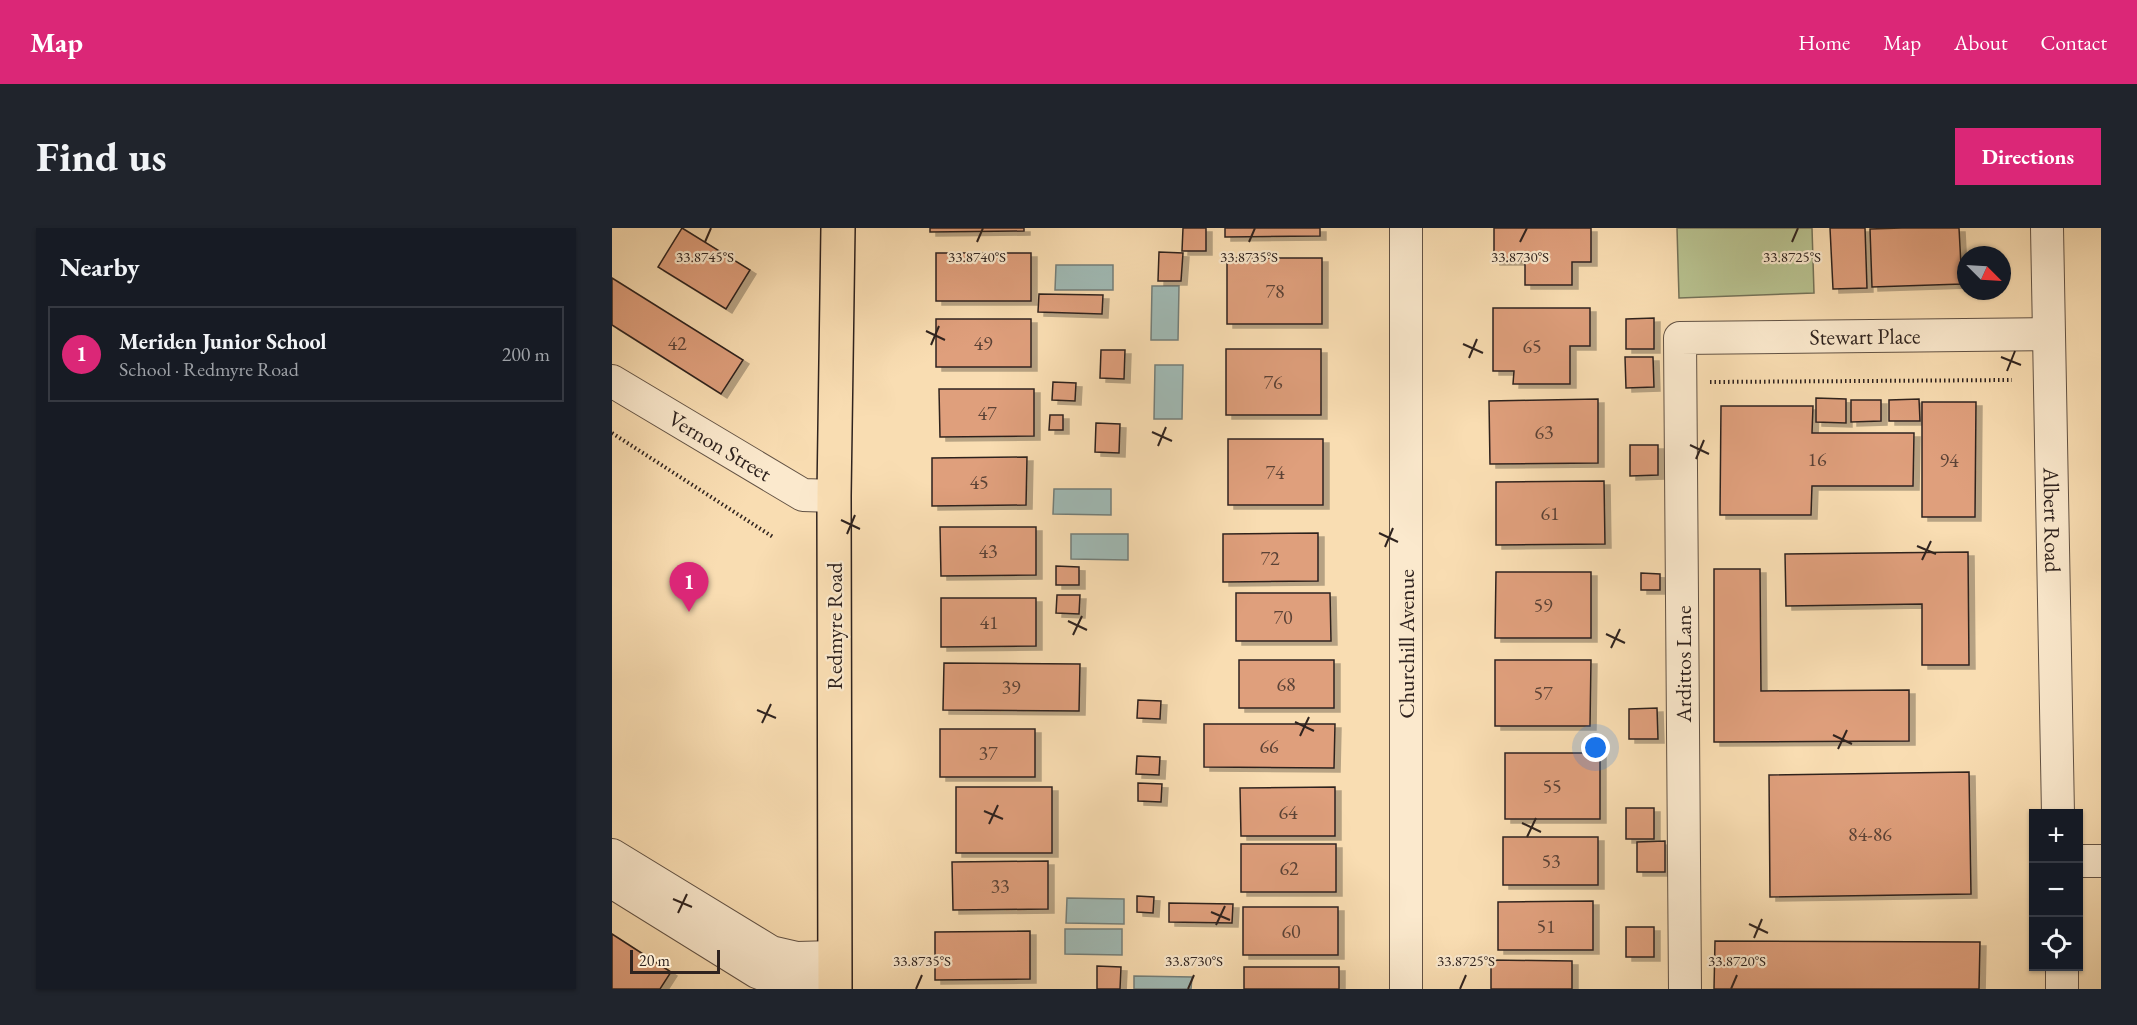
<!DOCTYPE html>
<meta charset="utf-8">
<style>
body{margin:0;font-family:"EB Garamond",serif;background:#20242c;color:#f1f3f6}
.controls{position:absolute;right:18px;bottom:18px;display:grid;overflow:hidden;border-radius:0px;box-shadow:0 2px 4px #0004}
.controls button{width:54px;height:54px;display:grid;place-items:center;padding:0;border:0;border-bottom:2px solid #363941;background:#171b24;color:#f1f3f6;font:30px sans-serif}
.compass{position:absolute;left:1345px;top:18px;width:54px;height:54px;border-radius:50%;background:#171b24;box-shadow:0 2px 4px #0004;rotate:114deg}
.scale{position:absolute;left:18px;bottom:15px;width:90px;box-sizing:border-box;padding-left:6px;border:3px solid #2f231f;border-top:0;font-size:16px;line-height:21px;white-space:nowrap;color:#2f231f;-webkit-text-stroke:4px #fbe9cd;paint-order:stroke}
.you{position:absolute;left:984px;top:520px;width:21px;height:21px;margin:-15px;border:4px solid #fff;border-radius:50%;background:#1a73e8;box-shadow:0 0 0 9px #1a73e833}
.badge{display:grid;place-items:center;width:39px;height:39px;border-radius:50%;background:#db2777;color:#fff;font-size:20px;font-weight:700}
.pin{position:absolute;translate:-50% -50px;filter:drop-shadow(0 2px 3px #0008)}
.pin::after{content:'';position:absolute;top:32px;width:21px;height:18px;background:inherit;clip-path:polygon(0 0,100% 0,50% 100%)}
.list{margin:0;padding:0;list-style:none}
h2{display:flex;justify-content:space-between;align-items:center;height:78px;margin:0;padding:0 24px;font-size:26px}
h2 small{font-size:20px;font-weight:400;color:#9ea1a6}
.list li{display:grid;grid-template-columns:39px 1fr auto;gap:18px;align-items:center;box-sizing:border-box;height:96px;margin:0 12px 12px;padding:0 12px;border:2px solid #363941;border-radius:0px}
.list b{display:block;font-size:22px;white-space:nowrap}
.list p{margin:0;font-size:20px;white-space:nowrap;color:#9ea1a6}
.list em{font-size:20px;font-style:normal;color:#9ea1a6}
.icon{flex:none;width:33px;height:33px;fill:none;stroke:currentColor;stroke-width:2;stroke-linecap:round;stroke-linejoin:round}
.map{position:relative;flex:none;width:1489px;height:761px;overflow:hidden;border-radius:0px}
header{display:flex;align-items:center;gap:36px;box-sizing:border-box;height:84px;padding:0 30px;background:#db2777;color:#fff}
header strong{font-size:28px}
nav{display:flex;gap:33px;margin-inline-start:auto;font-size:21px}
.intro{display:flex;align-items:center;justify-content:space-between;box-sizing:border-box;height:144px;padding:0 36px}
h1{margin:0;font-size:42px}
.button{padding:15px 27px;border-radius:0px;background:#db2777;color:#fff;font-size:21px;font-weight:700}
main{display:flex;gap:36px;padding:0 36px}
aside{flex:1;background:#171b24;border-radius:0px;box-shadow:0 2px 4px #0004}
.map>svg:first-child{display:block}
.green{fill:#b8c290;stroke:#747258;stroke-width:1.5}
.water{fill:#a0bab5;stroke:#737e79;stroke-width:1.5}
.building{fill:#df9f7c;stroke:#2f231f;stroke-width:1.5;filter:url(#shadow)}
.lines{fill:none;stroke-linecap:round;stroke-linejoin:round}
.minor-casing{stroke:#625244;stroke-width:34}
.major-casing{stroke:#2f231f;stroke-width:36}
.path{stroke:#2f231f;stroke-width:4;stroke-dasharray:1.5 3;stroke-linecap:butt}
.minor{stroke:#fbe9cd;stroke-width:32}
.major{stroke:#f9ddb2;stroke-width:33}
.ticks{fill:none;stroke:#2f231f;stroke-width:2}
.labels{text-anchor:middle;stroke-width:4.5;stroke-linejoin:round;paint-order:stroke}
.number-label{font-size:20px;fill:#5b4236}
.street-label{font-size:22px;fill:#2f231f;stroke:#fbe9cd}
.ticks-label{font-size:15px;text-anchor:middle;fill:#2f231f;stroke:#fbe9cd;stroke-width:4.5;stroke-linejoin:round;paint-order:stroke}
</style>
<header>
<strong>Map</strong>
<nav><a>Home</a><a>Map</a><a>About</a><a>Contact</a></nav>
</header>
<div class="intro"><h1>Find us</h1><a class="button">Directions</a></div>
<main>
<aside>
<h2>Nearby<small></small></h2>
<ul class="list">
<li><span class="badge">1</span><div><b>Meriden Junior School</b><p>School · Redmyre Road</p></div><em>200 m</em></li>
</ul>
</aside>
<div class="map">
<svg width="1489" height="761" viewBox="0 0 1489 761">
<defs>
<filter id="shadow"><feDropShadow dx="6" dy="4" stdDeviation="0" flood-color="#0004"/></filter>
</defs>
<rect width="100%" height="100%" fill="#f9ddb2"/>
<filter id="stains"><feTurbulence type="fractalNoise" baseFrequency=".00333" numOctaves="4"/><feColorMatrix values="0 0 0 0 .2 0 0 0 0 .09 0 0 0 0 .02 0 0 0 .5 -.17"/></filter>
<radialGradient id="worn" r=".72"><stop offset=".6" stop-color="#630" stop-opacity="0"/><stop offset="1" stop-color="#630" stop-opacity=".3"/></radialGradient>
<polygon class="green" points="1065,0 1200,0 1202,65 1067,70"/>
<g class="water">
<polygon points="444,37 501,37 501,62 443,62"/>
<polygon points="540,58 567,58 566,112 539,112"/>
<polygon points="543,137 571,137 570,191 542,191"/>
<polygon points="442,261 499,261 499,287 441,286"/>
<polygon points="459,306 516,306 516,332 459,331"/>
<polygon points="455,670 512,671 512,696 454,695"/>
<polygon points="453,701 510,701 510,727 453,726"/>
<polygon points="522,748 580,749 579,761 522,761"/>
</g>
<g class="building">
<polygon points="70,0 138,42 114,81 46,39"/>
<polygon points="318,0 412,0 412,3 318,4"/>
<polygon points="571,0 594,0 594,23 570,23"/>
<polygon points="613,0 708,0 708,8 613,9"/>
<polygon points="882,0 979,0 979,34 960,34 960,57 913,57 913,33 882,33"/>
<polygon points="1218,0 1253,0 1255,60 1221,61"/>
<polygon points="1290,0 1347,0 1350,56 1260,59 1258,1"/>
<polygon points="547,24 571,25 569,53 546,53"/>
<rect x="324" y="25" width="95" height="48"/>
<rect x="615" y="30" width="95" height="66"/>
<polygon points="0,50 131,132 109,166 0,97"/>
<polygon points="427,66 491,67 490,86 426,84"/>
<polygon points="881,80 978,80 978,118 958,118 958,156 901,156 902,143 881,143"/>
<polygon points="1042,90 1042,121 1014,121 1014,91"/>
<rect x="324" y="91" width="95" height="48"/>
<rect x="614" y="121" width="95" height="66"/>
<polygon points="489,122 513,122 512,151 488,150"/>
<polygon points="1013,129 1041,129 1042,159 1014,160"/>
<polygon points="441,154 464,155 463,173 440,172"/>
<polygon points="327,161 422,161 422,208 328,209"/>
<polygon points="1204,170 1234,171 1234,195 1204,194"/>
<polygon points="986,171 986,235 878,236 877,173"/>
<polygon points="1307,171 1308,193 1277,193 1277,172"/>
<polygon points="1239,172 1269,172 1269,193 1239,194"/>
<polygon points="1310,174 1364,174 1363,289 1310,289"/>
<polygon points="1109,178 1201,178 1200,205 1302,205 1301,258 1200,258 1199,287 1108,287"/>
<polygon points="438,187 451,187 451,202 437,202"/>
<polygon points="484,195 508,196 507,225 483,224"/>
<rect x="616" y="211" width="95" height="66"/>
<polygon points="1018,217 1046,217 1046,247 1018,248"/>
<polygon points="415,229 414,277 320,278 320,230"/>
<polygon points="992,253 993,316 884,317 884,254"/>
<polygon points="328,299 424,299 424,347 329,348"/>
<polygon points="706,305 706,353 611,354 611,306"/>
<polygon points="1356,324 1357,437 1310,437 1310,376 1174,378 1173,326"/>
<polygon points="444,338 467,339 467,357 444,357"/>
<polygon points="1102,341 1148,341 1149,463 1297,462 1297,513 1102,514"/>
<polygon points="884,344 979,344 979,410 883,410"/>
<polygon points="1029,345 1048,346 1048,362 1029,362"/>
<polygon points="624,365 718,365 719,413 624,413"/>
<polygon points="445,367 468,367 467,386 444,385"/>
<polygon points="329,370 424,370 424,418 329,419"/>
<rect x="627" y="432" width="95" height="48"/>
<polygon points="883,432 979,432 978,498 883,498"/>
<polygon points="332,435 468,436 467,483 331,482"/>
<polygon points="526,472 549,473 548,491 525,490"/>
<polygon points="1045,480 1046,511 1017,511 1017,481"/>
<polygon points="592,496 723,496 722,540 592,539"/>
<rect x="328" y="501" width="95" height="48"/>
<rect x="893" y="525" width="95" height="66"/>
<polygon points="525,528 548,529 547,547 524,546"/>
<polygon points="1357,544 1359,666 1158,669 1157,547"/>
<polygon points="526,555 550,556 549,574 526,573"/>
<rect x="344" y="559" width="96" height="66"/>
<polygon points="723,559 723,608 629,608 628,560"/>
<rect x="1014" y="580" width="28" height="31"/>
<rect x="891" y="609" width="95" height="48"/>
<polygon points="1053,613 1053,644 1025,644 1025,614"/>
<rect x="629" y="616" width="95" height="48"/>
<polygon points="436,633 436,681 341,682 340,634"/>
<polygon points="525,668 542,669 541,685 525,684"/>
<polygon points="981,673 981,722 886,722 886,674"/>
<polygon points="557,675 621,676 620,695 557,694"/>
<rect x="631" y="679" width="95" height="48"/>
<rect x="1014" y="699" width="28" height="30"/>
<polygon points="418,703 418,751 323,752 323,704"/>
<polygon points="0,706 59,744 48,761 0,761"/>
<polygon points="1103,713 1368,714 1367,761 1102,761"/>
<polygon points="879,732 960,733 960,761 879,761"/>
<polygon points="485,738 509,739 508,761 485,761"/>
<rect x="632" y="739" width="95" height="22"/>
</g>
<g class="lines">
<g class="minor-casing">
<g id="minor">
<path id="s1" d="M1435 0 1446 586"/>
<path id="s2" d="M0 153 191 267 222 268"/>
<polyline points="0,627 159,724 185,730 222,729"/>
<polyline points="1466,633 1489,633"/>
<polyline points="0,654 145,744 163,751 223,756"/>
<polyline points="1450,738 1450,761"/>
<polyline points="794,761 794,0"/>
<path id="s3" d="M1073 761 1068 110 1436 106"/>
</g>
</g>
<g class="major-casing">
<polyline id="major" points="223,761 222,268 226,0"/>
</g>
<g class="path">
<polyline points="1098,154 1400,152"/>
<polyline points="0,205 161,309"/>
</g>
<use href="#minor" class="minor"/>
<use href="#major" class="major"/>
</g>
<path class="ticks" d="M93 14 99 0M365 14 371 0M637 14 643 0M908 14 915 0M1180 14 1186 0M314 103 333 112M851 116 871 125M319 117 327 98M1389 129 1409 137M857 130 865 111M1395 143 1403 123M540 204 560 213M1078 217 1097 226M546 218 554 199M1084 231 1092 212M229 292 248 301M767 305 786 314M235 306 243 287M1305 318 1324 326M773 319 781 300M1310 332 1319 313M456 393 475 402M994 406 1013 415M461 407 470 388M999 420 1008 401M145 482 164 490M683 494 702 503M150 495 159 476M1221 507 1240 516M688 508 697 489M1226 521 1235 502M372 583 391 591M910 595 929 604M377 596 386 577M915 609 924 590M61 671 80 679M599 684 618 692M66 685 75 666M1137 696 1156 705M604 697 613 678M1142 710 1150 691M304 761 310 747M576 761 582 747M848 761 854 747M1119 761 1125 747"/>
<g class="labels">
<g class="number-label">
<text x="663" y="70">78</text>
<text x="65" y="122">42</text>
<text x="371" y="122">49</text>
<text x="920" y="125">65</text>
<text x="661" y="161">76</text>
<text x="375" y="192">47</text>
<text x="932" y="211">63</text>
<text x="1205" y="238">16</text>
<text x="1337" y="239">94</text>
<text x="663" y="251">74</text>
<text x="367" y="261">45</text>
<text x="938" y="292">61</text>
<text x="376" y="330">43</text>
<text x="658" y="337">72</text>
<text x="931" y="384">59</text>
<text x="671" y="396">70</text>
<text x="377" y="401">41</text>
<text x="674" y="463">68</text>
<text x="399" y="466">39</text>
<text x="931" y="472">57</text>
<text x="657" y="525">66</text>
<text x="376" y="532">37</text>
<text x="940" y="565">55</text>
<text x="676" y="591">64</text>
<text x="1258" y="613">84-86</text>
<text x="939" y="640">53</text>
<text x="677" y="647">62</text>
<text x="388" y="665">33</text>
<text x="934" y="705">51</text>
<text x="679" y="710">60</text>
</g>
<g class="street-label">
<text dy="8" stroke="none"><textPath href="#s3" startOffset="836">Stewart Place</textPath></text>
<text dy="8" stroke="none"><textPath href="#s2" startOffset="126">Vernon Street</textPath></text>
<text dy="8" stroke="none"><textPath href="#s1" startOffset="292">Albert Road</textPath></text>
<text transform="translate(222 398) rotate(-90)" y="8">Redmyre Road</text>
<text transform="translate(794 416) rotate(-90)" y="8">Churchill Avenue</text>
<text transform="translate(1071 436) rotate(-90)" y="8">Ardittos Lane</text>
</g>
</g>
<g class="ticks-label">
<text x="93" y="34">33.8745°S</text>
<text x="365" y="34">33.8740°S</text>
<text x="637" y="34">33.8735°S</text>
<text x="908" y="34">33.8730°S</text>
<text x="1180" y="34">33.8725°S</text>
<text x="310" y="738">33.8735°S</text>
<text x="582" y="738">33.8730°S</text>
<text x="854" y="738">33.8725°S</text>
<text x="1125" y="738">33.8720°S</text>
</g>
<rect width="100%" height="100%" filter="url(#stains)"/>
<rect width="100%" height="100%" fill="url(#worn)"/>
</svg>
<div class="controls">
<button>+</button>
<button>−</button>
<button><svg class="icon" aria-label="locate" viewBox="0 0 24 24"><circle cx="12" cy="12" r="6"/><path d="M12 2v4M12 18v4M2 12h4M18 12h4"/></svg></button>
</div>
<svg class="compass" viewBox="-18 -18 36 36"><path d="M0-13l5 13h-10z" fill="#e53935"/><path d="M0 13l5-13h-10z" fill="#9ea1a6"/></svg>
<div class="scale">20 m</div>
<div class="you"></div>
<div class="pin badge" style="left:77px;top:384px">1</div>
</div>
</main>
